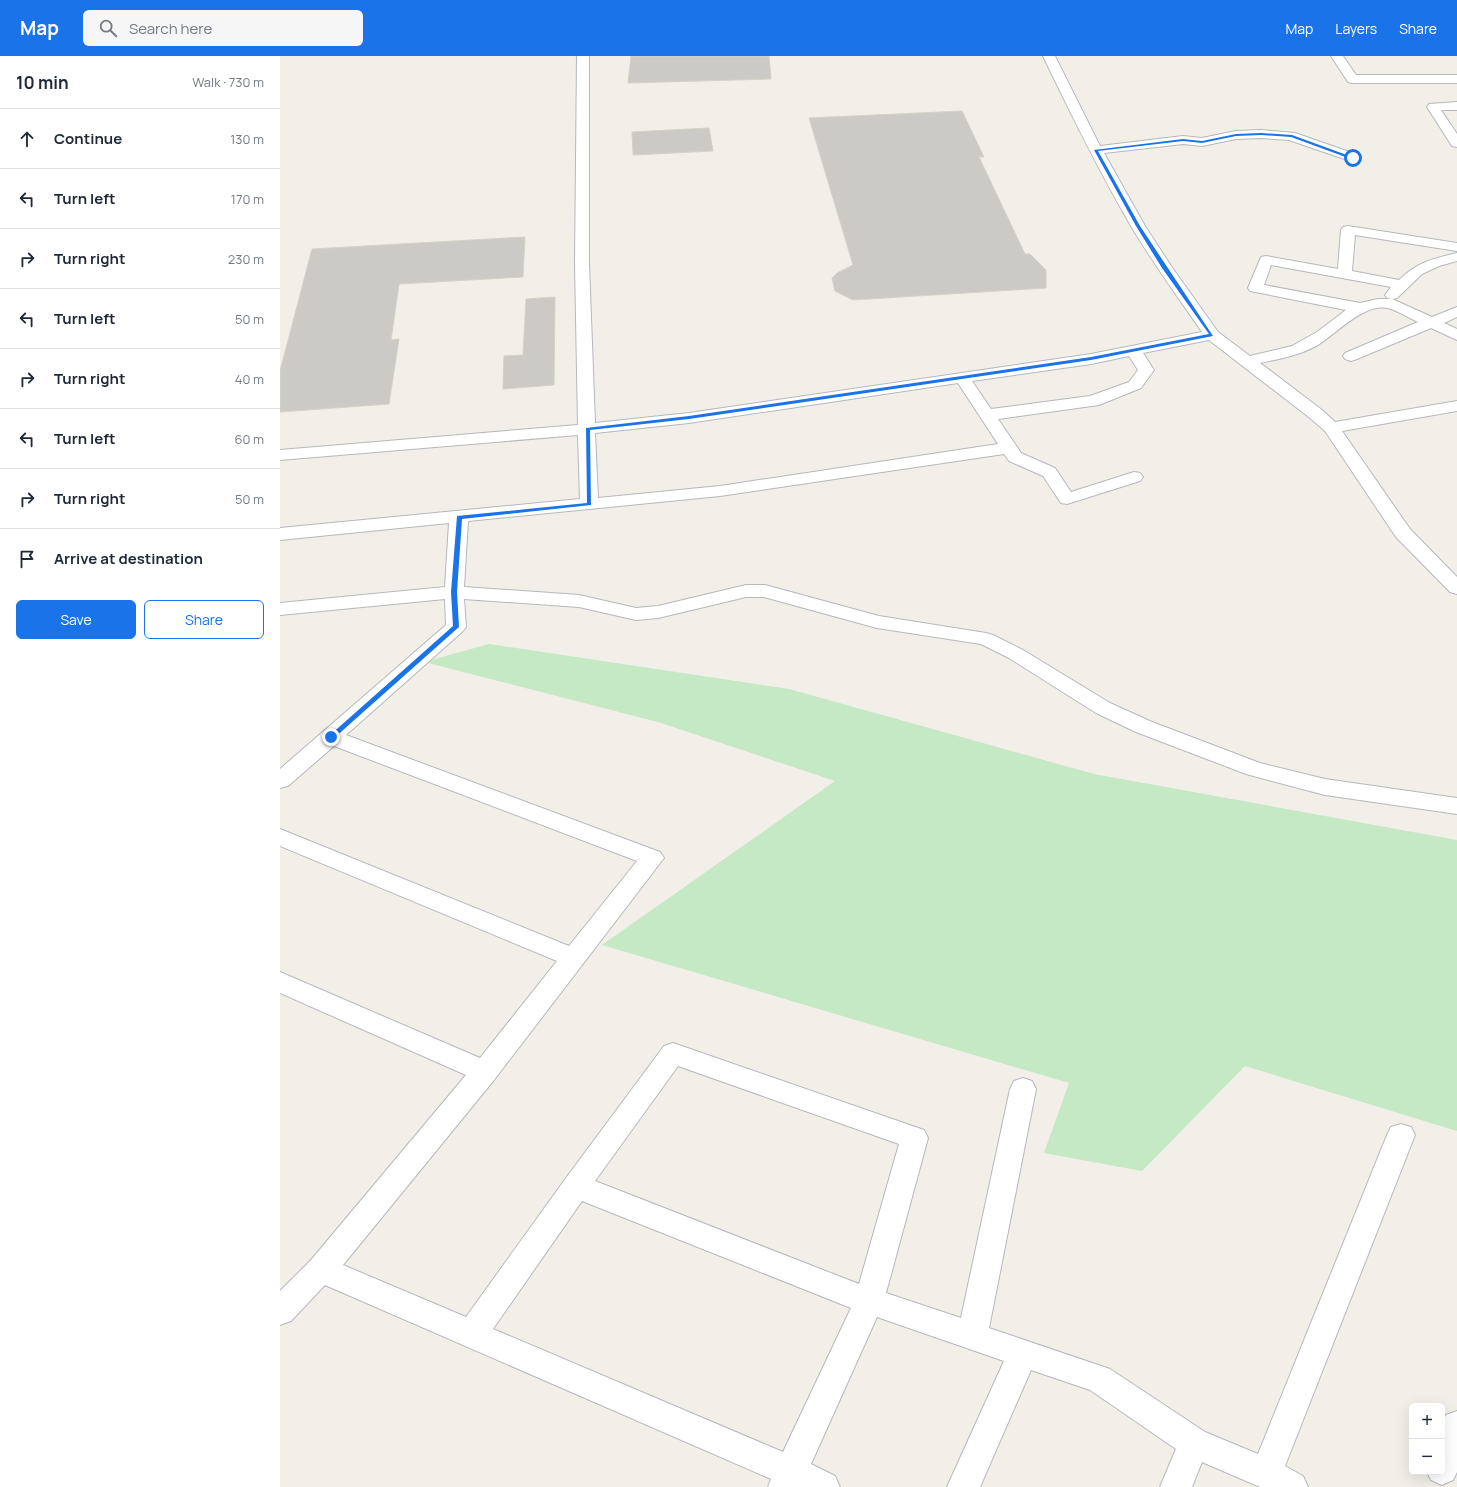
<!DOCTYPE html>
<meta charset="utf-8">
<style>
body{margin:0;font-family:Manrope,sans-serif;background:#f6f6f7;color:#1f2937}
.controls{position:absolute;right:12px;bottom:12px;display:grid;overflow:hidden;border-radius:6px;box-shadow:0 4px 16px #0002}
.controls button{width:36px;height:36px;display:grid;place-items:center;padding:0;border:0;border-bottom:1px solid #e0e1e3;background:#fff;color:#1f2937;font:20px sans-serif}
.stop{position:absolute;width:12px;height:12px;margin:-9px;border:3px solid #1a73e8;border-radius:50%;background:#fff}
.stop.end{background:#1a73e8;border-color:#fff;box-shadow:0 1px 4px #0008}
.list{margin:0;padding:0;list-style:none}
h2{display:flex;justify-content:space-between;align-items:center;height:52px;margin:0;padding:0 16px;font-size:17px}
h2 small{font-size:13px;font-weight:400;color:#747a83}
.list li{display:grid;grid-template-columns:26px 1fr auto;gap:12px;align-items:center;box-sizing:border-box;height:60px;padding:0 16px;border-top:1px solid #e0e1e3}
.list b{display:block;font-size:15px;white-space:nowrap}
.list em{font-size:13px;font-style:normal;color:#747a83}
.actions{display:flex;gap:8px;padding:12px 16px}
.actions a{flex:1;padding:9px 0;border:1px solid #1a73e8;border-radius:6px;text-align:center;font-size:14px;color:#1a73e8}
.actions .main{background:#1a73e8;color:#fff}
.icon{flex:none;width:22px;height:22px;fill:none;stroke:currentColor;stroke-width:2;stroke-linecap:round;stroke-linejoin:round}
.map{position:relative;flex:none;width:1177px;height:1431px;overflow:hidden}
header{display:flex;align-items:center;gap:24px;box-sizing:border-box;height:56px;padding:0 20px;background:#1a73e8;color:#fff}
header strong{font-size:19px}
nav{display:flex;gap:22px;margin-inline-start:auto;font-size:14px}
.search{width:280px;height:36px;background:#f6f6f7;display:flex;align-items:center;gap:10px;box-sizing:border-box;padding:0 14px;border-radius:6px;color:#747a83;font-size:15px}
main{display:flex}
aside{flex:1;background:#fff}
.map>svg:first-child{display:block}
.green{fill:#c5e8c5}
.building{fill:#cccac5;stroke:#d6d1c6}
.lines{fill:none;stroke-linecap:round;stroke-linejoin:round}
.minor-casing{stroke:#b5b8bc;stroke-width:2}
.minor{fill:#fff;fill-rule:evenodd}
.route{fill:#1a73e8}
</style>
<header>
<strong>Map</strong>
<div class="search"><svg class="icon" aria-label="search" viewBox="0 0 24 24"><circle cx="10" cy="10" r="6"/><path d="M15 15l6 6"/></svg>Search here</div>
<nav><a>Map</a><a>Layers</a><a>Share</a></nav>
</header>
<main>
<aside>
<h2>10 min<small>Walk · 730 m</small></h2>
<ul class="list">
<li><svg class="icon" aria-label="ahead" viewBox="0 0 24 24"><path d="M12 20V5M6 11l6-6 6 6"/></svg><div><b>Continue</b></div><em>130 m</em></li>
<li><svg class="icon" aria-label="left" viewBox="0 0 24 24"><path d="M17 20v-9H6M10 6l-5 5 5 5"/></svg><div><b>Turn left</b></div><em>170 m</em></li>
<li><svg class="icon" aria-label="right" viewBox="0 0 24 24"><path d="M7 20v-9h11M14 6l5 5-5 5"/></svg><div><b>Turn right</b></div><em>230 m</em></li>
<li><svg class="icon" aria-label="left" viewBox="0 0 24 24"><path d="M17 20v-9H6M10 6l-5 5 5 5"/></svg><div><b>Turn left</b></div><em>50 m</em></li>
<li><svg class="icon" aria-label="right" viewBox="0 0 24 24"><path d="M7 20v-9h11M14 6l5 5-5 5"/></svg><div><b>Turn right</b></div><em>40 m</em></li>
<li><svg class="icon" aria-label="left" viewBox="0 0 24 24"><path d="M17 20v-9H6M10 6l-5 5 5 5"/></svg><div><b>Turn left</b></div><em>60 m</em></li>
<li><svg class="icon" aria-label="right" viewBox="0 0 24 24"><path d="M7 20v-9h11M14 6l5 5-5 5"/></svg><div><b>Turn right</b></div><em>50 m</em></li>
<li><svg class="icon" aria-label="arrive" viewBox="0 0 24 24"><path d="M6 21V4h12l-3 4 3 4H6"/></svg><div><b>Arrive at destination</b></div></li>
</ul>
<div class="actions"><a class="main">Save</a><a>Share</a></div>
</aside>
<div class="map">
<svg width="1177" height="1431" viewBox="0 0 1177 1431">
<rect width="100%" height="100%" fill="#f1efe8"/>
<polygon class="green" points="209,588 509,633 814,718 1177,784 1177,1075 965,1010 862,1115 764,1097 789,1027 322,889 555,725 378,666 144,606"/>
<g class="building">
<polygon points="351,0 489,0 491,23 348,27"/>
<polygon points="682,55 704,101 699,101 745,198 750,198 766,214 766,232 573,244 555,235 552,222 557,217 573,209 529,62"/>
<polygon points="429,72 433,95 353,99 352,76"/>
<polygon points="245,181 243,221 119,228 111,284 119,283 109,348 0,356 0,315 32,193"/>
<polygon points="275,241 274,329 223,333 224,300 243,299 246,243"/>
</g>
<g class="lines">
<g class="minor-casing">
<g id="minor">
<path d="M297 0H309V208L315 367 409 357 811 298 922 276C898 241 873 207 851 170 819 115 791 58 763 0H775L820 90 903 80 922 82 956 75 981 74 1015 77 1078 99 1079 102 1078 105 1073 106 1009 84 981 82 956 83 922 90 903 88 824 97 865 170 891 210 938 276 970 300 1012 290 1037 276 1066 254 970 235 968 232 981 201 986 200 1058 213 1061 174 1063 171 1068 170 1177 187V195L1075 179 1072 215 1119 224C1138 206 1152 203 1177 197V205L1159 210 1142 218 1117 242 1112 243 1152 261 1177 251V261L1164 267 1177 273V284L1151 272 1077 303 1071 305 1065 303 1063 300 1065 297 1138 266C1129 262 1120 256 1111 253 1085 244 1056 279 1036 290 1018 300 998 303 980 307L1042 354 1055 366 1177 345V355L1062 375 1130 473 1177 521V538L1170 536 1116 481 1045 375 1030 362 929 284 863 297 874 314 861 332 819 349 718 363 741 397 775 412 791 436 854 416 860 417 863 421 860 425 787 448 781 447 763 420 729 405 724 398 440 440 188 465 184 531 299 539 356 552 378 550 466 529H485L599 560 706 577 713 579 743 594 830 647 872 666 980 707 1045 723 1177 742V758L1045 739 966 718 856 676 816 657 729 602 701 588 597 572 484 541H466L378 562 356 564 299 551 184 543 186 571 183 575 66 679 380 796 384 802 214 1024 63 1209 186 1261 286 1122 384 990 393 987 644 1074 648 1082 606 1237 681 1262 730 1033 734 1025 743 1022 752 1025 756 1033 709 1272 830 1313 925 1376 978 1398 1107 1079 1111 1071 1121 1068 1131 1071 1135 1079 1005 1410 1023 1420 1028 1431H980L922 1406 912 1431H880L896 1393 810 1334 751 1314 700 1431H667L724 1305 597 1261 531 1408 555 1420 560 1431H488L491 1423 45 1229 11 1265 0 1269V1235L31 1204 186 1019 0 937V916L200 1002 277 905 0 790V773L289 890 357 805 54 690 8 730 0 732V713L166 569 165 543 0 559V547L165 531 169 467 0 484V472L300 443 298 379 0 404V394L298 369 295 208ZM991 209 1111 231 1105 239 1107 242 1112 243H1098L1080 247 984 229ZM849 300 858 314 849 326 810 340 711 353 692 325 811 308ZM678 327 718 388 440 430 318 442 315 377 409 367ZM398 1010 619 1088 579 1228 315 1125ZM302 1145 571 1252 503 1396 213 1273Z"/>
<polygon points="1051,0 1063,0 1076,19 1177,19 1177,27 1072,27 1068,26"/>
<polygon points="1177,46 1177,54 1161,54 1177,78 1177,91 1172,90 1147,51 1149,48"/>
<polygon points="1177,1355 1177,1416 1173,1424 1162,1429 1151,1424 1147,1416 1162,1416 1162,1368 1166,1359"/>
</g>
</g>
<use href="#minor" class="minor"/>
</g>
<polygon class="route" points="981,77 1012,79 1075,102 1071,103 1011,81 981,79 956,80 922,87 903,85 818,95 860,170 933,280 811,304 409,363 310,374 311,449 182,463 177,536 179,571 53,683 49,683 49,680 173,570 171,536 177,460 307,447 306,372 409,360 811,301 929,278 882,212 856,170 814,94 903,83 922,85 956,78"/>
</svg>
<div class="controls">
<button>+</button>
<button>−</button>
</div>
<div class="stop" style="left:1073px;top:102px"></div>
<div class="stop end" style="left:51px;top:681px"></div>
</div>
</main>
